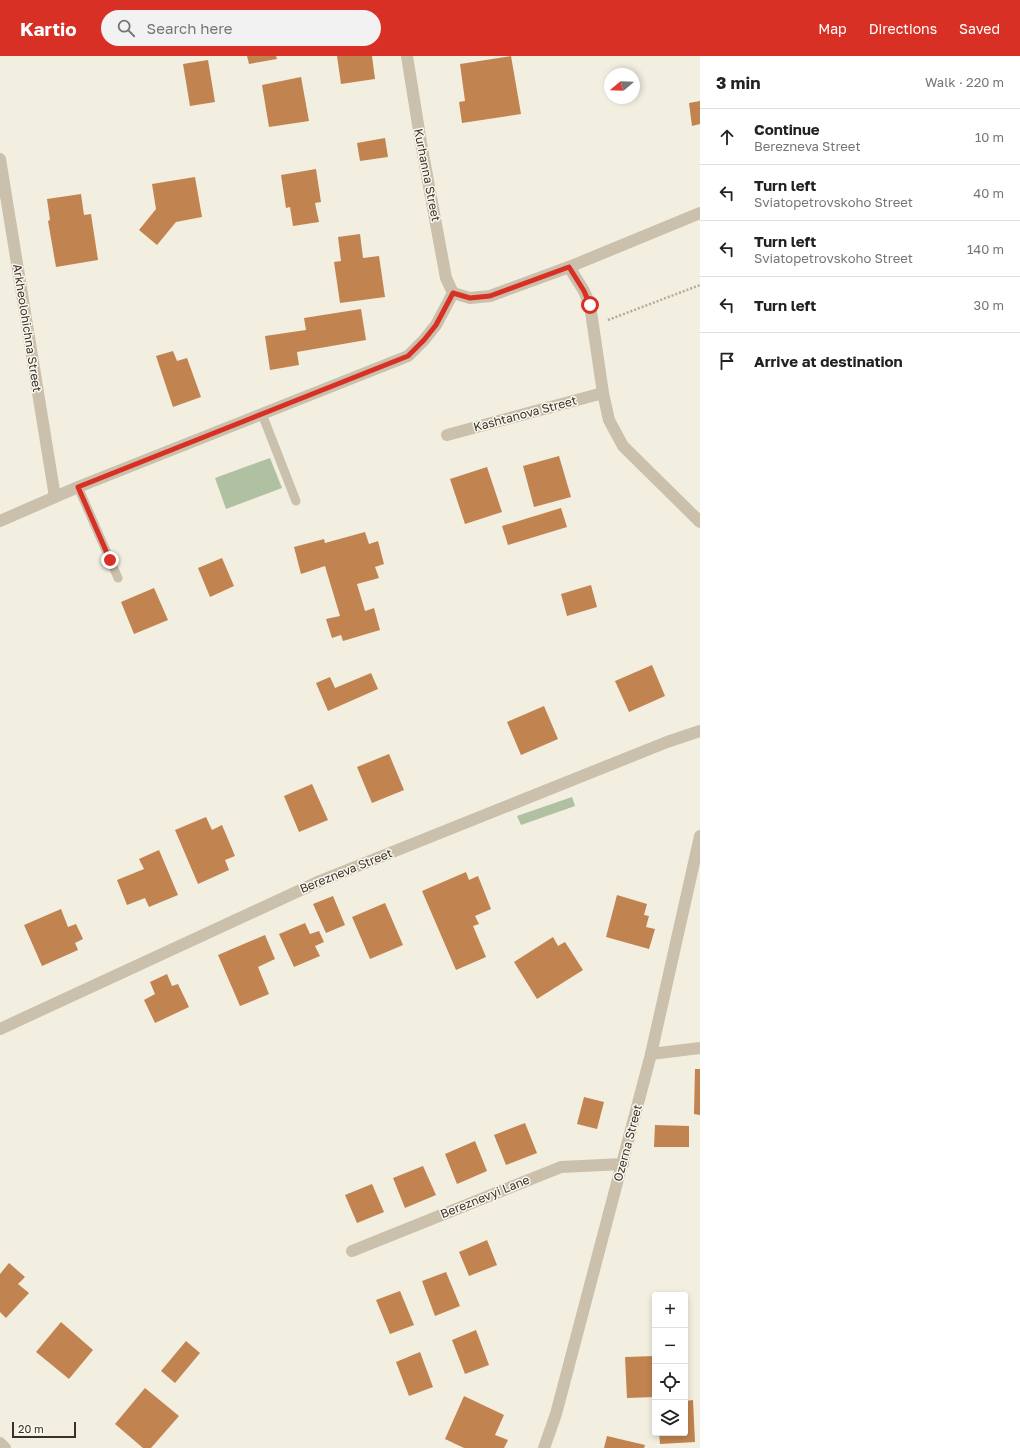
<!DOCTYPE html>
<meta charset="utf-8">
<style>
body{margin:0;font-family:"Golos Text",sans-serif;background:#f2f2f2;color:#222}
.controls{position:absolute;right:12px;bottom:12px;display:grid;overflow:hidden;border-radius:4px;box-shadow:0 2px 6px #0003}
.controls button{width:36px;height:36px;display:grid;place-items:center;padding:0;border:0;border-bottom:1px solid #e0e0e0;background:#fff;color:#222;font:20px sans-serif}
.compass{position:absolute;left:604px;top:12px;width:36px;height:36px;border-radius:50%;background:#fff;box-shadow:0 2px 6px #0003;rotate:251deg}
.scale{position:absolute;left:12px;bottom:10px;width:64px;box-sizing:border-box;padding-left:4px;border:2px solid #39322b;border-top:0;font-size:11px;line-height:14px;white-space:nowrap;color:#39322b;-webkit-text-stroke:3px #faf7ed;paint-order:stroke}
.stop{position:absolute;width:12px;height:12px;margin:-9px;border:3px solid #d93025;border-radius:50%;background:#fff}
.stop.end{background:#d93025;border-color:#fff;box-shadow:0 1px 4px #0008}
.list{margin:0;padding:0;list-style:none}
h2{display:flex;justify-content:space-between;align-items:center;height:52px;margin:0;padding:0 16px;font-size:17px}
h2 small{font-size:13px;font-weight:400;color:#767676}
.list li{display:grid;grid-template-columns:26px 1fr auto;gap:12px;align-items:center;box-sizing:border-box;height:56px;padding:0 16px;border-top:1px solid #e0e0e0}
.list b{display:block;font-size:15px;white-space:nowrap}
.list p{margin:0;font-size:13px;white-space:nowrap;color:#767676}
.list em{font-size:13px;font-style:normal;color:#767676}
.icon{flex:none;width:22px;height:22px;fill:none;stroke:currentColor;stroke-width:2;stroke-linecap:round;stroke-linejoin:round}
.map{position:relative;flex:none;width:700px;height:1392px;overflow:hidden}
header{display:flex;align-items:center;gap:24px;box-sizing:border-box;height:56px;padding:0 20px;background:#d93025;color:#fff}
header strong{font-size:19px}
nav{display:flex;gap:22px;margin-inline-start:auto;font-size:14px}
.search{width:280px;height:36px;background:#f2f2f2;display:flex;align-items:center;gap:10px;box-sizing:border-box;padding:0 14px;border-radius:22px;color:#767676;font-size:15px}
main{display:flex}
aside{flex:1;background:#fff}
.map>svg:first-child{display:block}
.green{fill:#afc1a0}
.building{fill:#c18450}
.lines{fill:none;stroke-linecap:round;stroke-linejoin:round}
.path{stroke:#b6ab96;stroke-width:2.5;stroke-dasharray:2 2;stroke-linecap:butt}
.lane{stroke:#cac0ac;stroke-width:9}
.street{stroke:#cac0ac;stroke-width:12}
.route{stroke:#d93025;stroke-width:5}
.labels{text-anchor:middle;stroke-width:3;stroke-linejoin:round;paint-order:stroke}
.street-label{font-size:12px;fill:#39322b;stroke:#faf7ed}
</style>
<header>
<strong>Kartio</strong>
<div class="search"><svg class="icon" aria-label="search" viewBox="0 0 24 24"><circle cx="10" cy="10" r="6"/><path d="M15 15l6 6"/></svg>Search here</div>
<nav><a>Map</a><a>Directions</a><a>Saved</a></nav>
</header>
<main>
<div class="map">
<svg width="700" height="1392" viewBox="0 0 700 1392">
<rect width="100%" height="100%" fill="#f2eee0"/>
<g class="green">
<polygon points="270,402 282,432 226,453 215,422"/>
<polygon points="572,741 575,750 521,769 517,760"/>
</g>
<g class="building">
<polygon points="247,0 276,0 277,3 249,8"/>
<polygon points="337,0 372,0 375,23 341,28"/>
<polygon points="511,0 521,58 462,67 459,46 465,45 460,8"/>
<polygon points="208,4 215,46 190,50 183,8"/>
<polygon points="301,21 309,65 269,71 262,29"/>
<polygon points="700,45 700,68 692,70 689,47"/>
<polygon points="385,82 388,101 360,105 357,87"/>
<polygon points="316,113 321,146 315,147 319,166 293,170 290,151 286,152 281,119"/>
<polygon points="195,121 202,161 176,166 157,189 139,174 156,153 152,128"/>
<polygon points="81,138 84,159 91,158 98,204 56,211 48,165 50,164 47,143"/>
<polygon points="360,178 363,202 379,200 385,241 340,247 334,206 341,205 338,181"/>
<polygon points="361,253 366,284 297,296 299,309 270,314 265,280 306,274 304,262"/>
<polygon points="173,295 177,305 187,302 201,341 173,351 156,300"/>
<polygon points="559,400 571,441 534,451 523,410"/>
<polygon points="487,411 502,456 465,468 450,423"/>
<polygon points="561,452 567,471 508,489 502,470"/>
<polygon points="365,476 369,488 378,485 384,508 375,511 379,522 357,528 365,555 374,552 380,574 343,585 341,579 332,582 326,563 340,560 325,510 301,518 294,491 324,483 325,487"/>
<polygon points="222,502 234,530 210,541 198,512"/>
<polygon points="591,529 597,551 567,560 561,538"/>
<polygon points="154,532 168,564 134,578 121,546"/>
<polygon points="652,609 665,640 629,656 615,625"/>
<polygon points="371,617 378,633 328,655 316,627 330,621 335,632"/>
<polygon points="544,650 558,683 521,699 507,666"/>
<polygon points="389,698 404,734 372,747 357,711"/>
<polygon points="312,728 328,764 299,776 284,740"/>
<polygon points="206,761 212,774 222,769 235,800 225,804 229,814 198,828 175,774"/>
<polygon points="159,794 178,839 149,851 145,842 127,849 117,824 144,813 139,803"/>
<polygon points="466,816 469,824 478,820 491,853 475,860 479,868 473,870 486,901 456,914 422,835"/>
<polygon points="617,839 647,848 644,859 649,860 646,871 655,873 649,893 606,881"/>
<polygon points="333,840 345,869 326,877 313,848"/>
<polygon points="385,847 403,889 370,903 352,861"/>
<polygon points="61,853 68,871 76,868 83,883 75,887 78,894 42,910 24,869"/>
<polygon points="305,867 310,878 319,875 324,886 315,890 320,900 294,911 279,878"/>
<polygon points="265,879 275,903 258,911 269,938 240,950 218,899"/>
<polygon points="553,881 558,890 565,886 583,914 537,943 514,906"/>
<polygon points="167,918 172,930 178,928 189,951 155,967 144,944 155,938 150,926"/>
<polygon points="695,1013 700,1013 700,1059 694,1058"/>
<polygon points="584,1041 604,1046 597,1073 577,1068"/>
<polygon points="525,1067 537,1097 506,1109 494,1079"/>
<polygon points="655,1069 689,1070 689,1091 654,1091"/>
<polygon points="475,1085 487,1115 457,1128 445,1098"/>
<polygon points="423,1110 436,1139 405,1152 393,1122"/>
<polygon points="372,1128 384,1156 357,1167 345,1139"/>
<polygon points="487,1184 497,1209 469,1220 459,1196"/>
<polygon points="9,1207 25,1221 18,1228 29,1237 6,1262 0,1256 0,1218"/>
<polygon points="446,1216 460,1250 435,1260 422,1225"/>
<polygon points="400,1235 414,1269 390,1278 376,1244"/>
<polygon points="61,1266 93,1294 69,1323 36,1296"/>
<polygon points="476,1274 489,1309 465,1318 452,1284"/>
<polygon points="186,1285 200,1297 175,1327 161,1315"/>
<polygon points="420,1296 433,1331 409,1340 396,1306"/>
<polygon points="655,1300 655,1341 627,1342 625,1301"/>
<polygon points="145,1332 179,1360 151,1392 143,1392 115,1368"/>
<polygon points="464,1340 504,1359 495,1379 508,1384 504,1392 464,1392 445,1383"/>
<polygon points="693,1344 695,1386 660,1388 659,1377 685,1377 685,1345"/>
<polygon points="607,1380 645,1389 644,1392 604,1392"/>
</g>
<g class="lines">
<polyline class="path" points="608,264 700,229"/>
<g class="lane">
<polyline points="262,358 296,445"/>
<polyline points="78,431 118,522"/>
</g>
<g class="street">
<polyline points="407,0 421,87 446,222 453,237"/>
<polyline points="0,103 55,441"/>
<polyline points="569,211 584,235 590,249 603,337 609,364 623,390 700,466"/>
<polyline points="447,379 603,337"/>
<polyline points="0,465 78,431 408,300 424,284 436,269 453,237 470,242 490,240 569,211 700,157"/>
<polyline points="0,973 320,825 667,686 700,675"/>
<polyline points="651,998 700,992"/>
<polyline points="352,1195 561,1111 623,1108"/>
<polyline points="0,1387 5,1392"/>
<polyline points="544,1392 556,1358 651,998 700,780"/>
</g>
</g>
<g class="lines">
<polyline class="route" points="110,504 78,431 408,300 424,284 436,269 453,237 470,242 490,240 569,211 584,235 590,249"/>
</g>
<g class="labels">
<g class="street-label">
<text transform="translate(427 119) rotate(79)" y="4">Kurhanna Street</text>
<text transform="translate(27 272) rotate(81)" y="4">Arkheolohichna Street</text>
<text transform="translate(525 358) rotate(-15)" y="4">Kashtanova Street</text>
<text transform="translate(346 815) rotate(-22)" y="4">Berezneva Street</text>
<text transform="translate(628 1087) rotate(-75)" y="4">Ozerna Street</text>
<text transform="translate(485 1141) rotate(-22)" y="4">Bereznevyi Lane</text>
</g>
</g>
</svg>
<div class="controls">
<button>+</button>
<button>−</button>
<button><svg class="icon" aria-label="locate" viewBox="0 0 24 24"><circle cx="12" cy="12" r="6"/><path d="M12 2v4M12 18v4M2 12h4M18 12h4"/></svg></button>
<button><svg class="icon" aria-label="layers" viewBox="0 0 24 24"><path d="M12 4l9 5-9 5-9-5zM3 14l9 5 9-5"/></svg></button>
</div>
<svg class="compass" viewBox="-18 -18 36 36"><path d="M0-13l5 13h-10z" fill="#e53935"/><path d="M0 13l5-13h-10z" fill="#767676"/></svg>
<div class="scale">20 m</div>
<div class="stop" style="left:590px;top:249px"></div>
<div class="stop end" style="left:110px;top:504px"></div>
</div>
<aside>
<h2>3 min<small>Walk · 220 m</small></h2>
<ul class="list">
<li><svg class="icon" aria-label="ahead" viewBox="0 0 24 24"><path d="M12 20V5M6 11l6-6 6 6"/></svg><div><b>Continue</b><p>Berezneva Street</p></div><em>10 m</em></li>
<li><svg class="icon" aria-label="left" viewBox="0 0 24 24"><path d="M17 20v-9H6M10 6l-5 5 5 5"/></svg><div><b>Turn left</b><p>Sviatopetrovskoho Street</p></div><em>40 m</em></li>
<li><svg class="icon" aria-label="left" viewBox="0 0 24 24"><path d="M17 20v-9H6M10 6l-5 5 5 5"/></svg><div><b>Turn left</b><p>Sviatopetrovskoho Street</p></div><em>140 m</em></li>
<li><svg class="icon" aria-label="left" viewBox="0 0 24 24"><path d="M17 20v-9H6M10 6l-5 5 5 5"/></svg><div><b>Turn left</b></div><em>30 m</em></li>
<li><svg class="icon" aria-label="arrive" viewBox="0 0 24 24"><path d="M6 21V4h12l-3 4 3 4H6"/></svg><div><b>Arrive at destination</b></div></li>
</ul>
</aside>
</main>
